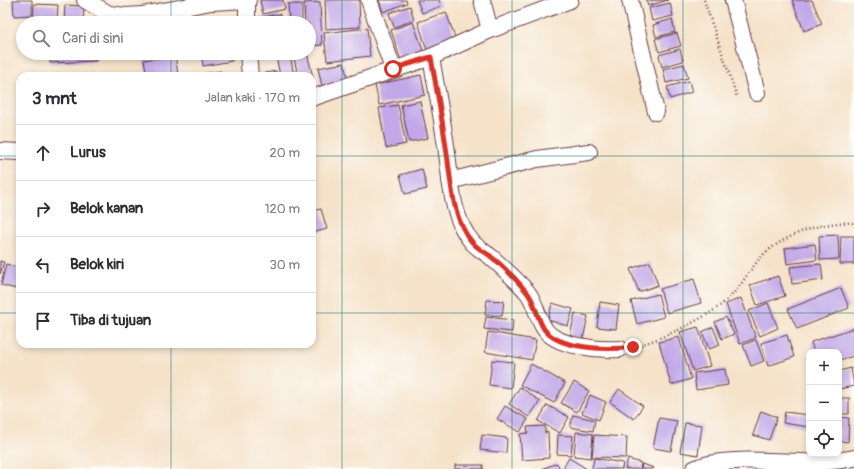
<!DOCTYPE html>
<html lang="id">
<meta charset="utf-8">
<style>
body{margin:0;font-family:Pangolin,sans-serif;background:#f7f7f7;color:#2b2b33}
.controls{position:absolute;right:12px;bottom:12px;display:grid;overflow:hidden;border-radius:8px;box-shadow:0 2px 6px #0003}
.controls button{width:36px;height:36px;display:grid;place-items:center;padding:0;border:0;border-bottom:1px solid #e1e1e2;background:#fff;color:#2b2b33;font:20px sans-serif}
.stop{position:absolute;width:12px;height:12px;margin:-9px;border:3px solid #d93025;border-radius:50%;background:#fff}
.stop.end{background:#d93025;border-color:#fff;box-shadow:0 1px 4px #0008}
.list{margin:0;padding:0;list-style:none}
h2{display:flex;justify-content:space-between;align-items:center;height:52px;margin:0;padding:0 16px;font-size:17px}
h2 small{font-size:13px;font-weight:400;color:#7c7c81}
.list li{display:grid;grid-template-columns:26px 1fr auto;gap:12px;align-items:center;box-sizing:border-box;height:56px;padding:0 16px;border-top:1px solid #e1e1e2}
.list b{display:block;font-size:15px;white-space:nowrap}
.list em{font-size:13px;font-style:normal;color:#7c7c81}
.icon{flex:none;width:22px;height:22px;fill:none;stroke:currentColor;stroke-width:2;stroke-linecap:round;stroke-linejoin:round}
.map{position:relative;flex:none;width:854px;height:469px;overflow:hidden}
.search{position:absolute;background:#fff;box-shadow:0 2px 6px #0003;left:16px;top:16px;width:300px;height:44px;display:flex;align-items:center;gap:10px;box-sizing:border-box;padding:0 14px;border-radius:22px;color:#7c7c81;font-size:15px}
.panel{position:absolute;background:#fff;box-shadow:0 2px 6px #0003;left:16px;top:72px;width:300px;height:276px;border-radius:12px}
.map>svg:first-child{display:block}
.building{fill:#c1a8e8}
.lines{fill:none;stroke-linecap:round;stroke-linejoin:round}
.street-casing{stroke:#643c43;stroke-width:18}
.path{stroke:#643c43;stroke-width:2.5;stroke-dasharray:1 3;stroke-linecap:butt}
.street{stroke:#fff;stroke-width:16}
.route{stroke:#d93025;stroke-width:5}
.grid{fill:none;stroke:#0f766e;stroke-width:1;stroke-opacity:0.55}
</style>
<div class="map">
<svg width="854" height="469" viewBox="0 0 854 469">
<rect width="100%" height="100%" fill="#fdfcf7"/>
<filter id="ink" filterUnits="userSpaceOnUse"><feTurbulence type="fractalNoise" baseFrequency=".025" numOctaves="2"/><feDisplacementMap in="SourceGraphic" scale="8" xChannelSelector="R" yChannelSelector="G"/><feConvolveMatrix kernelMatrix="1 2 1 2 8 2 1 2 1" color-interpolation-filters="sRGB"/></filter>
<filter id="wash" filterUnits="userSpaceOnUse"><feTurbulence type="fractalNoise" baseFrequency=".012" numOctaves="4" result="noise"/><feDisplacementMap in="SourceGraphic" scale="16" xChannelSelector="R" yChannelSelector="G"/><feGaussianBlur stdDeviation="0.9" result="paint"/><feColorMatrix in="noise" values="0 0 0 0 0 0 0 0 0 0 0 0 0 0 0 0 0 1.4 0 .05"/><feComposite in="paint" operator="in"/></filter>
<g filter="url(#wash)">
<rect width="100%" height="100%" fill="#f5e2c9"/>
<g id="blocks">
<g class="building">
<polygon points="13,0 32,0 32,15 14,16"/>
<polygon points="260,0 283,0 285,9 263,14"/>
<polygon points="325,0 359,0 360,27 326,29"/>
<polygon points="379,0 406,0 407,3 383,12"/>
<polygon points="417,0 439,0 441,6 422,13"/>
<polygon points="646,0 668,0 648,6"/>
<polygon points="792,0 812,0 822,24 804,31"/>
<polygon points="320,2 322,45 309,46 309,23 305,23 304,3"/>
<polygon points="670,3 673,16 652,21 649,8"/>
<polygon points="34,4 58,5 57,23 33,23"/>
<polygon points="288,4 302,4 302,23 289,23"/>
<polygon points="65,5 84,6 83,23 64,23"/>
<polygon points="410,6 414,20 394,27 389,13"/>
<rect x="177" y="11" width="15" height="12"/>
<polygon points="446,12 457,43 428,53 418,22"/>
<polygon points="280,14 281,23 255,23 255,18"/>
<polygon points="171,18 171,23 149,23 149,19"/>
<polygon points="672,19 675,32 656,37 653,25"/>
<polygon points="413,22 424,53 401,61 391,30"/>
<polygon points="367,28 370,56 327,61 324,33"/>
<polygon points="677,33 681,46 659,52 655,39"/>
<polygon points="680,49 683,61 662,67 659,55"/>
<polygon points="50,53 95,53 96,61 50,63"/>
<polygon points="201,53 231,53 232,61 203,66"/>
<polygon points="307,53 314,81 312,82 313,76 298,76 293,54"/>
<polygon points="290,54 294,76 280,76 276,56"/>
<polygon points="175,55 178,74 147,76 144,60"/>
<polygon points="344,63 348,81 322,86 318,68"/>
<polygon points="684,64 688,78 666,83 663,69"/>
<polygon points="221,71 221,76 201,76 201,74"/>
<polygon points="276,71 277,76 262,76 261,74"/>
<polygon points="421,75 425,95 379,105 375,85"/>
<polygon points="689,81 692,92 670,99 667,87"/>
<polygon points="420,101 428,138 409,142 401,105"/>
<polygon points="398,105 406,144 386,148 379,108"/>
<polygon points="422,169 427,189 405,194 400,175"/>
<polygon points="321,209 327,229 312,233 312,211"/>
<polygon points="838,235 839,259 820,260 819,236"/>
<polygon points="841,236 854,236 854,264 840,264"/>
<polygon points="815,244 817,260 787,264 785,248"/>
<polygon points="0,261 4,262 0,274"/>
<polygon points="650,262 658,285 639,292 630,269"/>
<polygon points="6,264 20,268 20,290 1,285"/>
<polygon points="821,264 823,280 792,284 790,267"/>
<polygon points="778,276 785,296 757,305 750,285"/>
<polygon points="694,279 701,303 667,313 660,289"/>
<polygon points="841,288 849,308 797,329 788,309"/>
<polygon points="658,294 664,317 637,324 631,301"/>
<polygon points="741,298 756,338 740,344 726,304"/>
<polygon points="487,300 504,301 502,316 485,315"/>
<polygon points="600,302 619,305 616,329 597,327"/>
<polygon points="552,303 573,309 568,326 548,320"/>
<polygon points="768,303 778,328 760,336 749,311"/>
<polygon points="575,313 588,316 583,339 570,336"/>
<polygon points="486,317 513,320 512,332 484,329"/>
<polygon points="726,317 734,334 722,339 715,322"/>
<polygon points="698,327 710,366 693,371 680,332"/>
<polygon points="713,327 720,345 709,349 702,332"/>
<polygon points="854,328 854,356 839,360 839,352 814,352 811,342"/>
<polygon points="488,332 536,340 532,360 485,352"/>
<polygon points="787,335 794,357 768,366 761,343"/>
<polygon points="679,337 691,379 671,385 659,342"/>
<polygon points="756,340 764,361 751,366 743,345"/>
<polygon points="492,360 514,362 511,388 489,385"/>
<polygon points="531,364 565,383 554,403 520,385"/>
<polygon points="851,368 854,386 839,389 839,371"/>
<polygon points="725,369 728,385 696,390 694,373"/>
<polygon points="574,382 589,391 577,412 561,403"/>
<polygon points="520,387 540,401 529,417 509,404"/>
<polygon points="619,389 643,406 634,419 610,402"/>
<polygon points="590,395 606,402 599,420 582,413"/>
<rect x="839" y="398" width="10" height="16"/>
<polygon points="547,405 569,417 560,433 538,421"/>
<polygon points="505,406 528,419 520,432 497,419"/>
<polygon points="761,411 777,417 769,440 753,435"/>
<polygon points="785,412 809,415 809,427 783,423"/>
<polygon points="573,415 595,420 593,431 570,427"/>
<polygon points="839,417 849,418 848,442 839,441"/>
<polygon points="659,418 677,421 671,451 653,448"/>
<polygon points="685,423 702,425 698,455 680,452"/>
<polygon points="545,426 545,433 548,432 549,458 522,460 520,434 528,433 527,427"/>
<polygon points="576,432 593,434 591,458 574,456"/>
<polygon points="482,435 507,438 506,453 480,450"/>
<polygon points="558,435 573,436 571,455 557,454"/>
<polygon points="594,435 627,437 626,458 592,457"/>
<polygon points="569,458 587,469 564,469 563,468"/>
<polygon points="594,458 623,463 622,469 592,469"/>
<polygon points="628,459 641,463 640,469 625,469"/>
<polygon points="557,463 560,469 542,469"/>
<polygon points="642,464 654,468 653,469 641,469"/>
<rect x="455" y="465" width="28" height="4"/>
</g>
</g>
</g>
<g filter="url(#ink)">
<use href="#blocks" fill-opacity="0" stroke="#643c43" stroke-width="1"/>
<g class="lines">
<g class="street-casing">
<g id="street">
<polyline points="85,0 109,14 126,16 142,15 211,2 248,0"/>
<polyline points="369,0 393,69"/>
<polyline points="482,0 490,30"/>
<polyline points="630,0 656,112"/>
<polyline points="733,0 757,93"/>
<polyline points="247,1 247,23"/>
<polyline points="248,53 250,76"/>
<path d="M431 57C436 87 442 117 446 146 451 178 450 216 472 242 477 248 485 252 491 257 503 268 517 280 528 293 536 304 537 317 544 328 555 347 600 350 620 349"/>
<polyline points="312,98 431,57 490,30 570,0"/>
<polyline points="0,151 20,152"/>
<polyline points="450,181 537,159 589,152"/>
<path d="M694 469C723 454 790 464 823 462 833 461 844 460 854 458"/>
</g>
</g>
<g class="path">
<polyline points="704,0 737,97"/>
<path d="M637 346C662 339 712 316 730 297 743 284 751 267 764 254 788 233 823 221 854 223"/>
</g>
<use href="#street" class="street"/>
</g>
</g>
<g class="lines" filter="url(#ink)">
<path class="route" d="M393 69 431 57C436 87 442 117 446 147 451 177 451 218 472 242 477 248 483 251 489 255 502 265 515 278 526 291 536 302 536 317 544 329 559 350 610 350 633 347"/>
</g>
<path class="grid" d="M171 0V23M342 0V469M512 0V469M683 0V469M171 53V76M0 156H20M312 156H854M0 313H20M312 313H854M171 344V469"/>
</svg>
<div class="controls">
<button>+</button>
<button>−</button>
<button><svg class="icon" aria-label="locate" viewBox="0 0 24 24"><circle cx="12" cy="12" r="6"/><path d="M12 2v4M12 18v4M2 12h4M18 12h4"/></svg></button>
</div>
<div class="stop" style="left:393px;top:69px"></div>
<div class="stop end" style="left:633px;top:347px"></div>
<div class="search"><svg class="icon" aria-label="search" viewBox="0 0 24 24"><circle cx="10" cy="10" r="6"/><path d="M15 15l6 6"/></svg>Cari di sini</div>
<section class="panel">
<h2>3 mnt<small>Jalan kaki · 170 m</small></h2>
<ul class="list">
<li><svg class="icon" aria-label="ahead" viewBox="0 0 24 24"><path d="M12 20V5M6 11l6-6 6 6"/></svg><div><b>Lurus</b></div><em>20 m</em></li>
<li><svg class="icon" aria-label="right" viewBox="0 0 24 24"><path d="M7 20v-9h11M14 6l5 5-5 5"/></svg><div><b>Belok kanan</b></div><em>120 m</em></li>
<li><svg class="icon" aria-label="left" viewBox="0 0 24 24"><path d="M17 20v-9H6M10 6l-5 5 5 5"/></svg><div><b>Belok kiri</b></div><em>30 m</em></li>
<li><svg class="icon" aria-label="arrive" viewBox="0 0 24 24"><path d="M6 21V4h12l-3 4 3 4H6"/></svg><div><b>Tiba di tujuan</b></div></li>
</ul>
</section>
</div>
